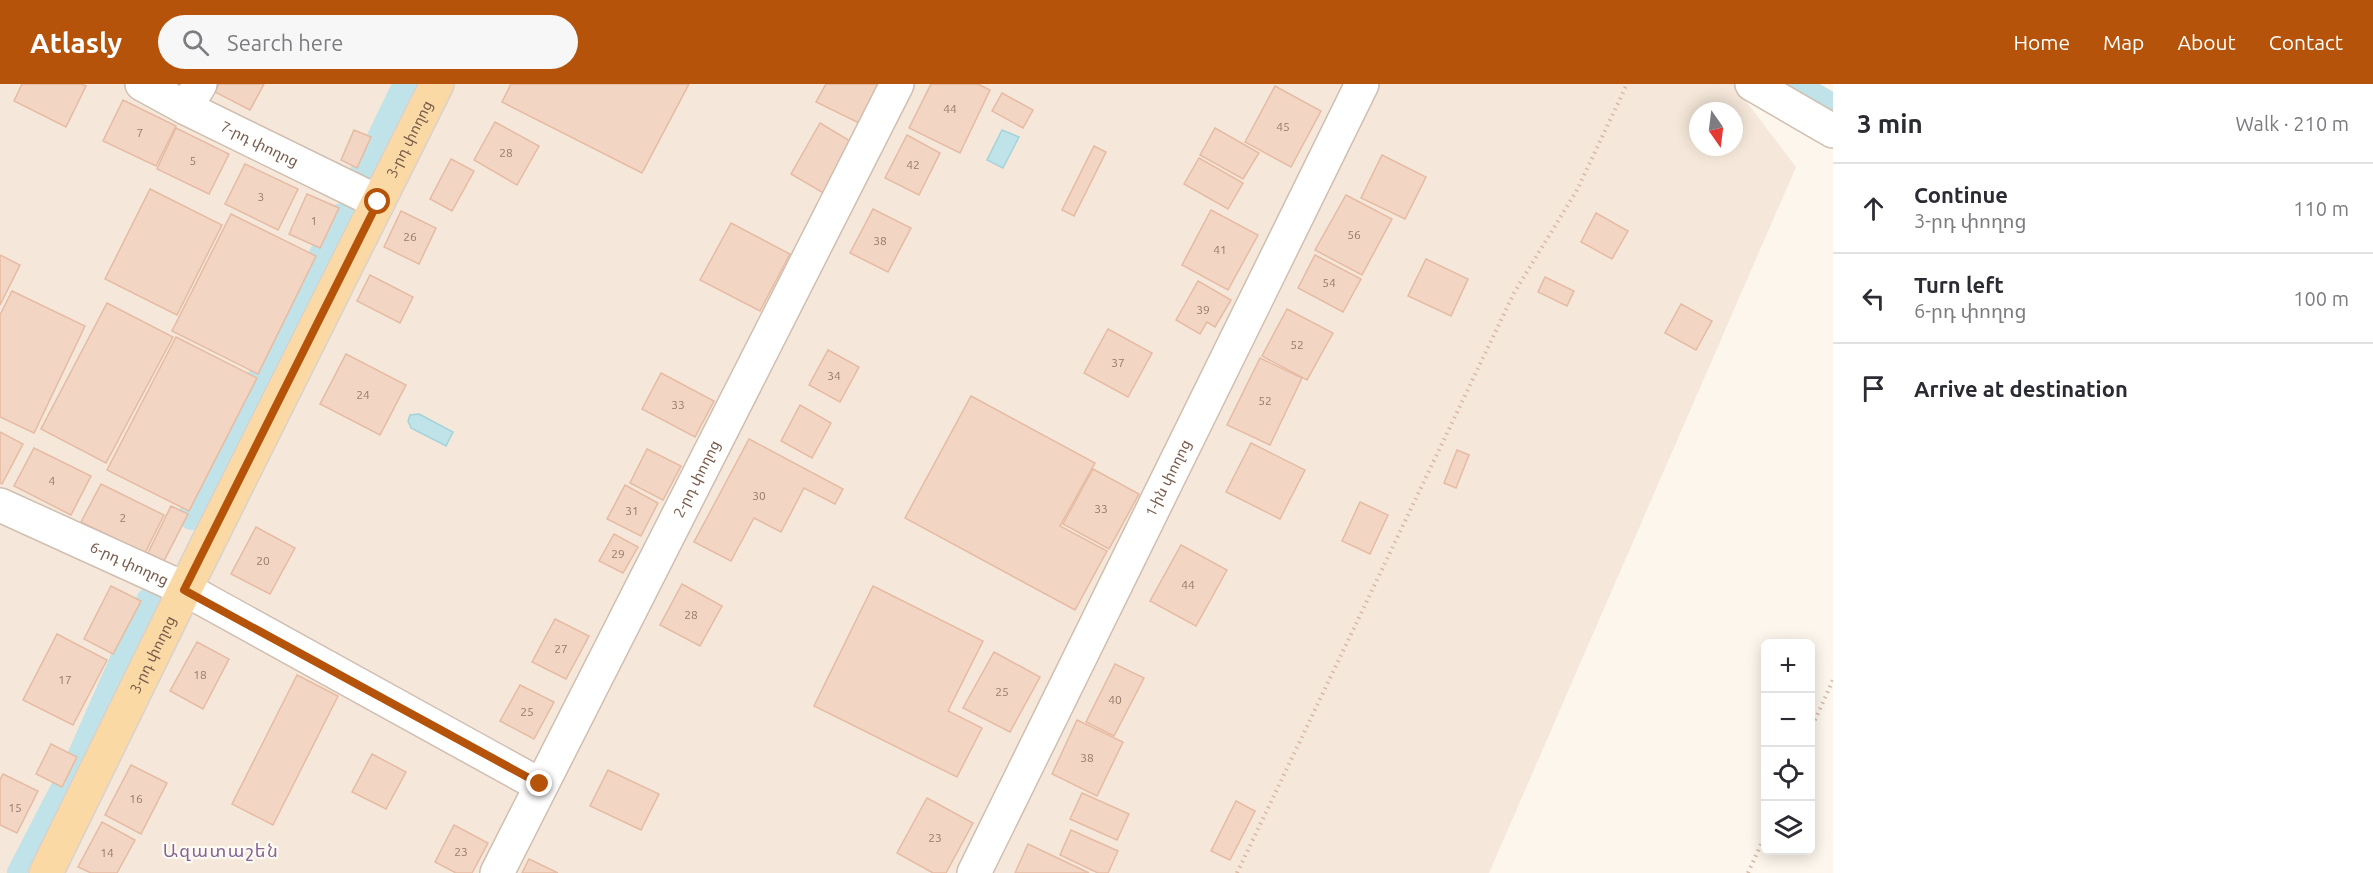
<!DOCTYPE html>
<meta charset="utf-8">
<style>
body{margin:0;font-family:Ubuntu,"Noto Sans Armenian",sans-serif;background:#f7f7f7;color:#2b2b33}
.controls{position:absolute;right:18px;bottom:18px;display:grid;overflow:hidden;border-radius:9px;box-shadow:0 3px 15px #0003}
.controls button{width:54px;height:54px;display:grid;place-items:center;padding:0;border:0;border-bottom:2px solid #e1e1e2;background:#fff;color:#2b2b33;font:30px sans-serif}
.compass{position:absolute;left:1689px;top:18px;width:54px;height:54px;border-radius:50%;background:#fff;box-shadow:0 3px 15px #0003;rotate:166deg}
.stop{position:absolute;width:18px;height:18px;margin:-14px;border:4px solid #b45309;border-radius:50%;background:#fff}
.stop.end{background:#b45309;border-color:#fff;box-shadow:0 2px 6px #0008}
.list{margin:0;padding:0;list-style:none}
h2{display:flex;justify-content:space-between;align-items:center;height:78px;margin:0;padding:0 24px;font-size:26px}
h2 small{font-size:20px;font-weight:400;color:#7c7c81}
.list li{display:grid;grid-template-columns:39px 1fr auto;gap:18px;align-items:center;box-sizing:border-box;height:90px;padding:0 24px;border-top:2px solid #e1e1e2}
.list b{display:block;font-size:22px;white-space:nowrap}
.list p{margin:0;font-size:20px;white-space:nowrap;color:#7c7c81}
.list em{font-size:20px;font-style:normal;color:#7c7c81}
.icon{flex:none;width:33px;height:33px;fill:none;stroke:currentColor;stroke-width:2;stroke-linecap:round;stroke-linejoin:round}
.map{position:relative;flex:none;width:1833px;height:789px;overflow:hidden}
header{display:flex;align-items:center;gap:36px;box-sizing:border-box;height:84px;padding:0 30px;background:#b45309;color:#fff}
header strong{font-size:28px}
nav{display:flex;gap:33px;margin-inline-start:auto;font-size:21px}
.search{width:420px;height:54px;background:#f7f7f7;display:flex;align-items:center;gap:15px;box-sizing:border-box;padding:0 21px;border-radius:33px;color:#7c7c81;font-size:22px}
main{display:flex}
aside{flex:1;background:#fff}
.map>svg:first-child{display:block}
.residential{fill:#f5e8da;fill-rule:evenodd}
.water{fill:#bfe3e8;stroke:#a5d3da;stroke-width:1.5}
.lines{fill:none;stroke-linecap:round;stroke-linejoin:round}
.canal{stroke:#bfe3e8;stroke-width:28}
.building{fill:#f3d5c3;stroke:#e6bba3;stroke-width:1.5}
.minor-casing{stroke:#d1beb0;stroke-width:36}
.major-casing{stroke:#dad1cd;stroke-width:36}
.path{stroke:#d9b8a5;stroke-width:4;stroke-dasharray:1.5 4.5;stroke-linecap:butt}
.minor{stroke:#fff;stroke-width:33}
.major{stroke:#fbd9a5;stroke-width:33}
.route{stroke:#b45309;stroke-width:8}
.labels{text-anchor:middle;stroke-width:4.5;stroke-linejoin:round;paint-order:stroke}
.number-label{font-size:12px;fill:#987a6a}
.street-label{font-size:15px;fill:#7a5c4d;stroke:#fffaf3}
.quarter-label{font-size:18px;letter-spacing:1.5px;fill:#846695;stroke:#fffaf3}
</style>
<header>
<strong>Atlasly</strong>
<div class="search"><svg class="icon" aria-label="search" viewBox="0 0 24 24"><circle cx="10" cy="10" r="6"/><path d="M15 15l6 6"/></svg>Search here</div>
<nav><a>Home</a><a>Map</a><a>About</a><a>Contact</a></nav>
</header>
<main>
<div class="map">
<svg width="1833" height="789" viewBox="0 0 1833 789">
<rect width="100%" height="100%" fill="#fdf6ec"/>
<path class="residential" d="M0 0H1733L1796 83 1489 789H0ZM1698 27H1734V63H1698Z"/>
<g class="water">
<polygon points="1002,46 1019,53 1003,84 987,76"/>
<polygon points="419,330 453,348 446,362 411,344 408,337 410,331"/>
</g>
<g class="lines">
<g class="canal">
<polyline points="1792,0 1833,24"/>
<polyline points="363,91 407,0"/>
<polyline points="192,432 342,133"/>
<polyline points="21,789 81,673 150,517"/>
</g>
</g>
<g class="building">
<polygon points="22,0 81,0 86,2 66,43 14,17"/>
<polygon points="219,0 264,0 250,26 215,8"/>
<polygon points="511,0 689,0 642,89 502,18"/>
<polygon points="826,0 878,0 859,39 816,18"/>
<polygon points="931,0 978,0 990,6 960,69 909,44"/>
<polygon points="1275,2 1321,27 1291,83 1245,58"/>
<polygon points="1002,9 1033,26 1023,44 992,27"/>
<polygon points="123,16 176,42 156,82 103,57"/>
<polygon points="495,38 539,62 517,101 474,76"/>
<polygon points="820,39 855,60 825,110 791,90"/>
<polygon points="176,44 229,70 209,110 157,85"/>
<polygon points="1215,44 1259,69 1243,95 1200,71"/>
<polygon points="354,46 371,53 357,84 341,76"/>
<polygon points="907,51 940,69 919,111 885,94"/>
<polygon points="1094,62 1106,68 1074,132 1062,126"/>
<polygon points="1382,71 1426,93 1405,135 1361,114"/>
<polygon points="1199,74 1243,99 1228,125 1184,100"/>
<polygon points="451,75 474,87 452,127 430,115"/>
<polygon points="245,80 298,105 278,146 225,120"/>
<polygon points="150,105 222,141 177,231 105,195"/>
<polygon points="307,110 339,124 320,164 289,150"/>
<polygon points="1346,111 1392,135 1362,191 1315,166"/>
<polygon points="873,125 911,144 888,188 850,169"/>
<polygon points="1211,126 1258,151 1228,206 1182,181"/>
<polygon points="401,127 436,144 419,180 384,163"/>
<polygon points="1596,129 1628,147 1612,175 1581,158"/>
<polygon points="231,130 316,172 258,290 172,247"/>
<polygon points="731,139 790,170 760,227 700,196"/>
<polygon points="0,171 20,181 0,221"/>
<polygon points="1315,171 1361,195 1343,228 1298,204"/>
<polygon points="1426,175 1468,195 1451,232 1408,212"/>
<polygon points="370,191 413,213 400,239 357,217"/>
<polygon points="1545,193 1574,207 1567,222 1538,208"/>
<polygon points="1198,197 1231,216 1215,243 1207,238 1200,250 1176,236"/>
<polygon points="12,207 85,242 34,349 0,333 0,231"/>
<polygon points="107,219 173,253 106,379 41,345"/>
<polygon points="1681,220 1712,237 1696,266 1665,249"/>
<polygon points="1287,225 1333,249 1307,296 1262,272"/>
<polygon points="1108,245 1152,269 1128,313 1084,289"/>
<polygon points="176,253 257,294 189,427 107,386"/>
<polygon points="828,266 859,283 840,318 809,301"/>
<polygon points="346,270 406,301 380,351 320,320"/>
<polygon points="1260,274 1302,294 1270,361 1227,341"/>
<polygon points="661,289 714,317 695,353 642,325"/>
<polygon points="971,312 1095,379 1060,442 1107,467 1075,526 905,434"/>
<polygon points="800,321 831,339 812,374 781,357"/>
<polygon points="0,348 23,360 2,400 0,399"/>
<polygon points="749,355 843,405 835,420 804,404 781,448 754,434 731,477 694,458"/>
<polygon points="1251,359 1305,386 1280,435 1226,408"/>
<polygon points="34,364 91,392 71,431 14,402"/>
<polygon points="647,365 681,382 663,416 630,399"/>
<polygon points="1457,366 1469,371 1456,404 1444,399"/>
<polygon points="1093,385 1139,410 1109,465 1063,440"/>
<polygon points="101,400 164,431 145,469 81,438"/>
<polygon points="625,401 658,419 641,452 607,435"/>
<polygon points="1360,418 1388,431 1370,470 1342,457"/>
<polygon points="171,422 188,430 164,477 148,469"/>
<polygon points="256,443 295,464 270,510 231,490"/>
<polygon points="614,450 638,463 623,489 599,477"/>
<polygon points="1181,461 1227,486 1196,542 1150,517"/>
<polygon points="682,500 722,522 700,562 660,541"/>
<polygon points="111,502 141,517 113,570 84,555"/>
<polygon points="873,502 983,557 948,627 982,644 957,693 814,622"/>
<polygon points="555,535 589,552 566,595 532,578"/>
<polygon points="57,550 107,576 73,641 23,616"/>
<polygon points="197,558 229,575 203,625 170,607"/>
<polygon points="994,568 1040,593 1010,648 963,624"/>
<polygon points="1115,580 1144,594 1114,652 1086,638"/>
<polygon points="297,591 338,612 273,741 232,720"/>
<polygon points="520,601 554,618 534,655 500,637"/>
<polygon points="1077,636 1123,658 1097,712 1052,690"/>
<polygon points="51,660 77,673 62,703 36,690"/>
<polygon points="372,670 406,688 386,725 352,708"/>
<polygon points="131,681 167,699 141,750 105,731"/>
<polygon points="608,686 659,710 641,746 590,722"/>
<polygon points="3,690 38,707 17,749 0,741 0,696"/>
<polygon points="1082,709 1129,730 1117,756 1070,735"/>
<polygon points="927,714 973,739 946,789 933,789 897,769"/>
<polygon points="1236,717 1255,727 1230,776 1211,767"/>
<polygon points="102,738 135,756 117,789 91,789 78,783"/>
<polygon points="454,741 488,759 472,789 456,789 435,778"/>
<polygon points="1071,746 1118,767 1108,789 1098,789 1060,771"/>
<polygon points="1028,760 1089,789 1015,789"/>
<polygon points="529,775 558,789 522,789"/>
</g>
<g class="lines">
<g class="minor-casing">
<g id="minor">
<path id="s1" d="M142 0 186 24 378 118"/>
<polyline points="1752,0 1833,47"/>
<polyline points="186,24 200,0"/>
<path id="s2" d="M0 421 185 505 540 701"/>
<path id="s3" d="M497 789 897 0"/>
<path id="s4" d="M974 789 1362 0"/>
</g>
</g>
<g class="major-casing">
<g id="major">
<path id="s5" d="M46 789 185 505 437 0"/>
</g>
</g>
<g class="path">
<polyline points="1810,647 1833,596"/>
<polyline points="1237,789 1514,209 1577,106 1627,0"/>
<polyline points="1748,789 1766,749"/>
</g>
<use href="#minor" class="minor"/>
<use href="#major" class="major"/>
</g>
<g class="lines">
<polyline class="route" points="378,118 184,506 540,700"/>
</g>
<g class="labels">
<g class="number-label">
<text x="950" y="29">44</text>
<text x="1283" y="47">45</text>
<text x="140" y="53">7</text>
<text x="506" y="73">28</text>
<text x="193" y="81">5</text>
<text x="913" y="85">42</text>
<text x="261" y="117">3</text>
<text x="314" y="141">1</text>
<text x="1354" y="155">56</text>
<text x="410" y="157">26</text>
<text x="880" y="161">38</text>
<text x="1220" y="170">41</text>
<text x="1329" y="203">54</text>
<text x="1203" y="230">39</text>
<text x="1297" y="265">52</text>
<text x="1118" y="283">37</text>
<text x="834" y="296">34</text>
<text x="363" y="315">24</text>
<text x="1265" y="321">52</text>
<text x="678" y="325">33</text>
<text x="52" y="401">4</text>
<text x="759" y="416">30</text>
<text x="1101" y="429">33</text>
<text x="632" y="431">31</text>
<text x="123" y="438">2</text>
<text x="618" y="474">29</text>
<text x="263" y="481">20</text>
<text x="1188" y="505">44</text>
<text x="691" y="535">28</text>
<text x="561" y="569">27</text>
<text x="200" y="595">18</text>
<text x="65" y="600">17</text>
<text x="1002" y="612">25</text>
<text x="1115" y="620">40</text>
<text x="527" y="632">25</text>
<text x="1087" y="678">38</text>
<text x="136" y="719">16</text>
<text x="15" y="728">15</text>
<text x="935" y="758">23</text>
<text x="461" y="772">23</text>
<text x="107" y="773">14</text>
</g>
<g class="street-label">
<text dy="5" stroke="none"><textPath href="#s5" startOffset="819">3-րդ փողոց</textPath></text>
<text dy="5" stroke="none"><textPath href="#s1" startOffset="132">7-րդ փողոց</textPath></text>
<text dy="5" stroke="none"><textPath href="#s3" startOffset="442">2-րդ փողոց</textPath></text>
<text dy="5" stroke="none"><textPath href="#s4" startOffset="440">1-ին փողոց</textPath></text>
<text dy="5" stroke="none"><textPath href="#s2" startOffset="142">6-րդ փողոց</textPath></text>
<text dy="5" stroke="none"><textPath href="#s5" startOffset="243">3-րդ փողոց</textPath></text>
</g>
<g class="quarter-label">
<text x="221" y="773">Ազատաշեն</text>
</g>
</g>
</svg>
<div class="controls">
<button>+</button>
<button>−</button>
<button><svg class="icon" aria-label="locate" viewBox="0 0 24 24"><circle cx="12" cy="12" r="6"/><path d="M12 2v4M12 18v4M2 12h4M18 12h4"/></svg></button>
<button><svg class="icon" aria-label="layers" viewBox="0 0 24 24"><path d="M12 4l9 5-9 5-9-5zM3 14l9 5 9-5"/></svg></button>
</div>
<svg class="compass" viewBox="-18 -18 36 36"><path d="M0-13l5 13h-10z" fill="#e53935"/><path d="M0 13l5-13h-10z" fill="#7c7c81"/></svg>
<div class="stop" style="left:378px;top:118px"></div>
<div class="stop end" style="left:540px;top:700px"></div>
</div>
<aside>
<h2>3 min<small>Walk · 210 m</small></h2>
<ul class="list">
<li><svg class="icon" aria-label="ahead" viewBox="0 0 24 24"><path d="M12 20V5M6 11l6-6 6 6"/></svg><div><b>Continue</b><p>3-րդ փողոց</p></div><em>110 m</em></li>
<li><svg class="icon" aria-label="left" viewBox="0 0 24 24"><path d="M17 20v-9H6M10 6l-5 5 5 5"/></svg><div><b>Turn left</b><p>6-րդ փողոց</p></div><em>100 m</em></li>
<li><svg class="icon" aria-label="arrive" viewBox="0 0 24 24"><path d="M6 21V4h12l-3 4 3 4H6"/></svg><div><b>Arrive at destination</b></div></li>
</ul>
</aside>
</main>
